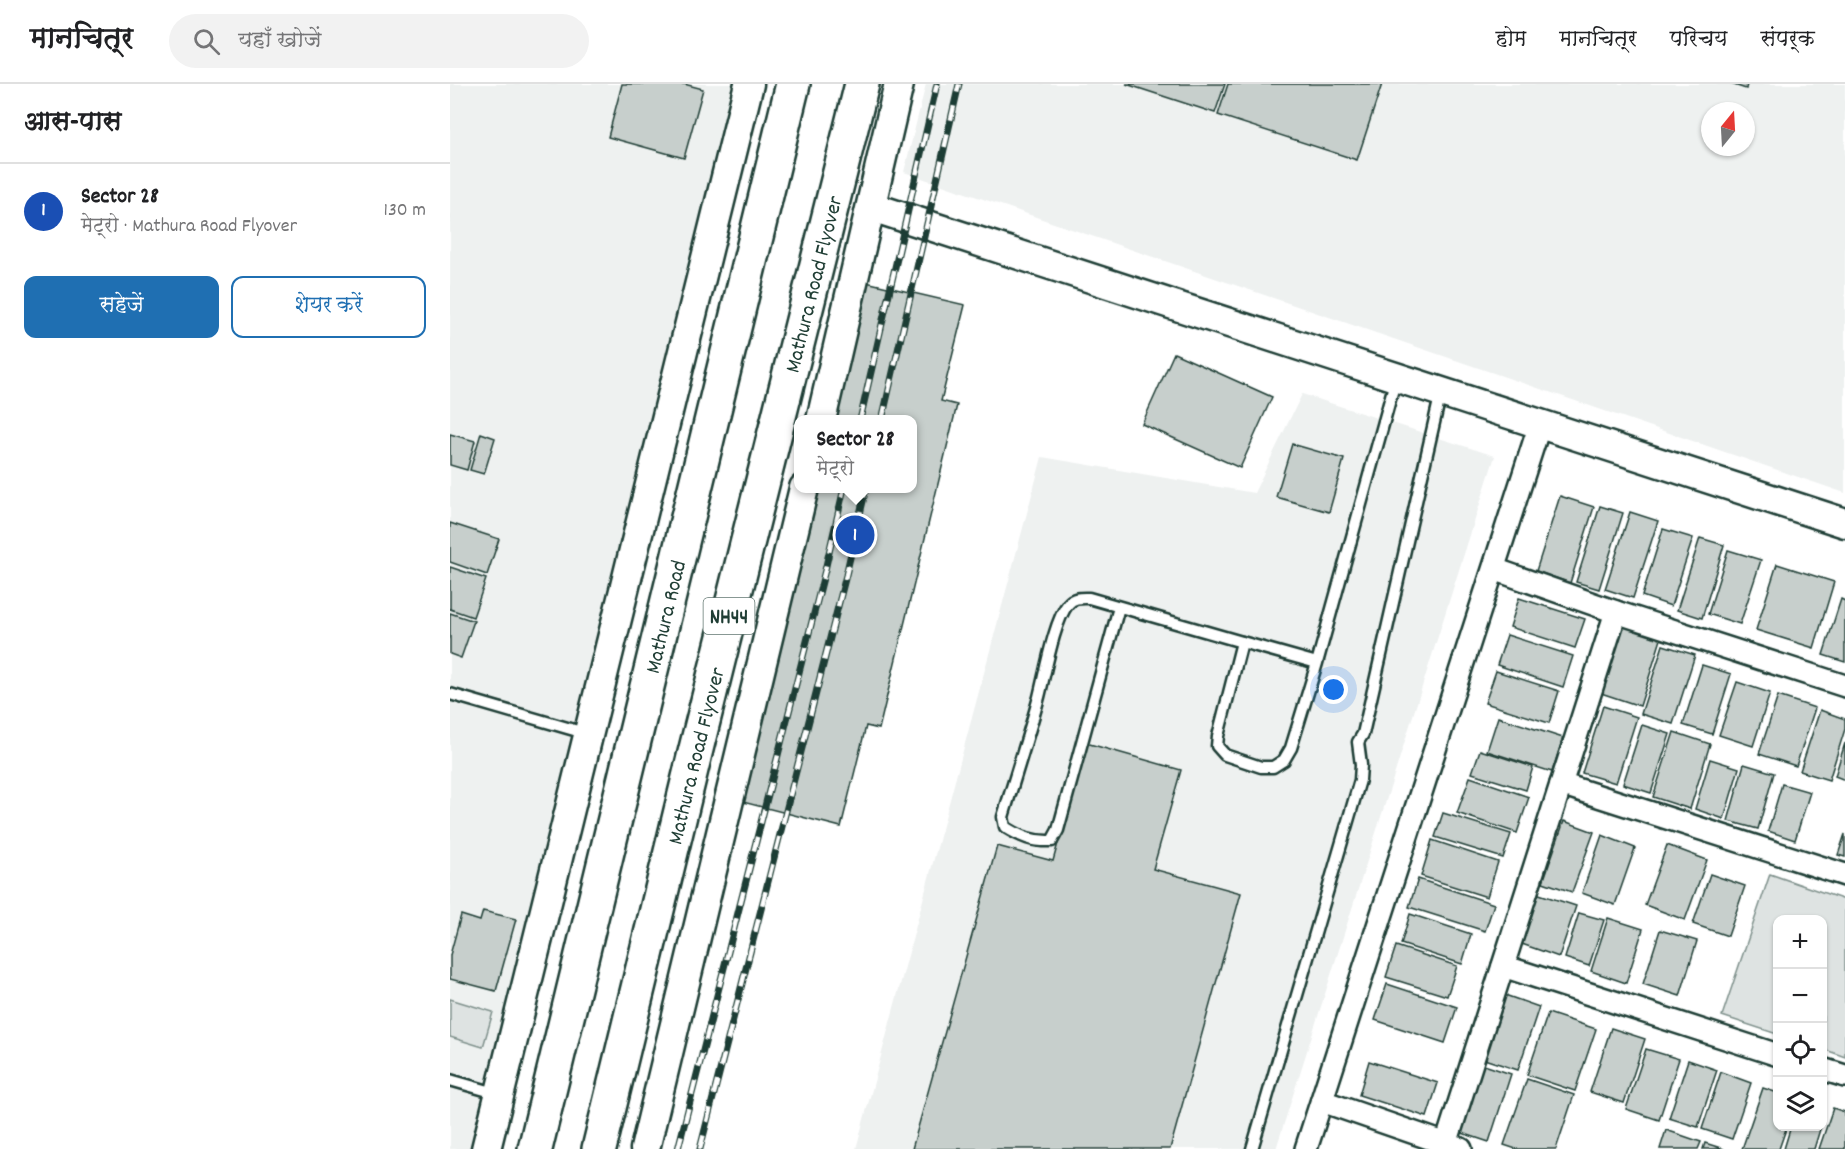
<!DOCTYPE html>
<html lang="hi">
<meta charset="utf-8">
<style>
body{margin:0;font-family:Dekko,"Playpen Sans Deva",sans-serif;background:#f2f2f2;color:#202124}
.controls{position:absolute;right:18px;bottom:18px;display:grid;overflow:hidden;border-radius:12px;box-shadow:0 2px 4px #0004}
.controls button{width:54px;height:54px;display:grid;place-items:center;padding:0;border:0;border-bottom:2px solid #e0e0e0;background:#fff;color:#202124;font:30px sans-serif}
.compass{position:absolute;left:1251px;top:18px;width:54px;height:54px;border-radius:50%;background:#fff;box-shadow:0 2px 4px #0004;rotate:18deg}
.you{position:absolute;left:884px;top:606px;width:21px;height:21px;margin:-15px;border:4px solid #fff;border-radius:50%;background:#1a73e8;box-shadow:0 0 0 9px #1a73e833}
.badge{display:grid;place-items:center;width:39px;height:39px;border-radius:50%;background:#1f6fb2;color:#fff;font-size:20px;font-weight:700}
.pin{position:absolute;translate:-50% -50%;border:3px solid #fff;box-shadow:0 2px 6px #0006}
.popup{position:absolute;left:344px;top:331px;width:123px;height:78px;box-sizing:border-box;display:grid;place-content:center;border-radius:12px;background:#fff;filter:drop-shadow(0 2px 4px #0005);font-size:20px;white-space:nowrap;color:#757577}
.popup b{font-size:22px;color:#202124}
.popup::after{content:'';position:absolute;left:50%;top:100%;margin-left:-12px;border:12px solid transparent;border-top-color:#fff}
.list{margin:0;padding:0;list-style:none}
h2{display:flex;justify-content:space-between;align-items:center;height:78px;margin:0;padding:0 24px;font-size:26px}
h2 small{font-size:20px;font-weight:400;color:#757577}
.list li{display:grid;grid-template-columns:39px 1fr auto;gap:18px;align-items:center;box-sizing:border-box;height:96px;padding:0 24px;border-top:2px solid #e0e0e0}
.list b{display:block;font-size:22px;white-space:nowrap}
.list p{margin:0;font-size:20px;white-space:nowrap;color:#757577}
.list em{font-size:20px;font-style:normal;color:#757577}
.actions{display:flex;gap:12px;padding:18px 24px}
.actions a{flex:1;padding:14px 0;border:2px solid #1f6fb2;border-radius:12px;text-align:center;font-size:21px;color:#1f6fb2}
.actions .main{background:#1f6fb2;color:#fff}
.icon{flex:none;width:33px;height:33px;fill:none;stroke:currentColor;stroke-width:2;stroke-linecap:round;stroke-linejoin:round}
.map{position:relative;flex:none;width:1395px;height:1065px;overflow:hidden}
header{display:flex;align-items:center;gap:36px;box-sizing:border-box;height:84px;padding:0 30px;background:#fff;border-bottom:2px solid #e0e0e0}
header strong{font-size:28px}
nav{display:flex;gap:33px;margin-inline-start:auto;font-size:21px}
.search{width:420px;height:54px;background:#f2f2f2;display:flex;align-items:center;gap:15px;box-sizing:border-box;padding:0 21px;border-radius:33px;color:#757577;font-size:22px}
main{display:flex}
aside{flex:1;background:#fff}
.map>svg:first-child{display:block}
.built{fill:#eef1f0;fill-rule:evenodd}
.green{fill:#dee3e2;stroke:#7e908b;stroke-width:1.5}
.building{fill:#c7cfcc;stroke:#1f3d34;stroke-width:1.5}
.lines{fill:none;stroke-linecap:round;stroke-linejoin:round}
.lane-casing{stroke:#1f3d34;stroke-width:15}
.street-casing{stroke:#1f3d34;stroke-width:26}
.secondary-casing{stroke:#1f3d34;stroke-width:33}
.highway-casing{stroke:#1f3d34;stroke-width:38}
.lane{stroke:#fff;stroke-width:10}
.street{stroke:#fff;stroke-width:21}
.secondary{stroke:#fff;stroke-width:28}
.highway{stroke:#fff;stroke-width:33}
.rail-casing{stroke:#1f3d34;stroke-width:7}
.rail{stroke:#fff;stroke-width:4.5;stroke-dasharray:14;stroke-linecap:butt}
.labels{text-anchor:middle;stroke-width:5;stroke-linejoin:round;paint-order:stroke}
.shield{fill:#fff;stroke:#627771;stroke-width:1.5}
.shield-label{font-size:21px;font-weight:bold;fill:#1f3d34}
.street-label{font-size:22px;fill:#1f3d34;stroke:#fff}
</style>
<header>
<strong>मानचित्र</strong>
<div class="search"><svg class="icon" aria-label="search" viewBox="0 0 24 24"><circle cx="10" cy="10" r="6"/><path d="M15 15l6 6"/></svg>यहाँ खोजें</div>
<nav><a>होम</a><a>मानचित्र</a><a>परिचय</a><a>संपर्क</a></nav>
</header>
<main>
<aside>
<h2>आस-पास<small></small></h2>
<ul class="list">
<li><span class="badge" style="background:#1a4fb4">1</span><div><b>Sector 28</b><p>मेट्रो · Mathura Road Flyover</p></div><em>130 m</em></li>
</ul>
<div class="actions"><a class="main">सहेजें</a><a>शेयर करें</a></div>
</aside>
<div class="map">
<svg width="1395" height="1065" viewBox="0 0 1395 1065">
<rect width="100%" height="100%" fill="#fff"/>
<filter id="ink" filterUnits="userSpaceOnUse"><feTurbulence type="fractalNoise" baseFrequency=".0167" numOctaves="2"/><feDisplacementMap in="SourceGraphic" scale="12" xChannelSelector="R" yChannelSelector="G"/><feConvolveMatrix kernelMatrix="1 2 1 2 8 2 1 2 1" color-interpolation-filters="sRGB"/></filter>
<g filter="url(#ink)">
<g class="built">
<polygon points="0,0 307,0 45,1065 0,1065"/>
<path d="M476 0H1395V409L454 88ZM1260 27H1296V63H1260Z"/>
<polygon points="852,310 1045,372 826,1065 406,1065 592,373 804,409"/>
</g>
<g class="green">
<polygon points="1320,790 1395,816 1395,973 1373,965 1372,836 1328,836 1327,950 1272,932"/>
<polygon points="0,915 43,928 33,963 0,953"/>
</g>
<g class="building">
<polygon points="172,0 234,0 253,5 234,74 158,53"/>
<polygon points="676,0 775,0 765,29"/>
<polygon points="778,0 932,0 907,76 768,31"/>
<polygon points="1281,0 1297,0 1296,5"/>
<polygon points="416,198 515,221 491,317 507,321 429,645 416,642 391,743 289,717 348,404 462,404 462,336 363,336"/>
<polygon points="724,269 822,313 790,384 692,340"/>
<polygon points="31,349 45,354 34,390 20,386"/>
<polygon points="0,350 25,357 17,386 0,381"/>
<polygon points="842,360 894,375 879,428 826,413"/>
<polygon points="1110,412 1144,423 1120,499 1086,487"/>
<polygon points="1150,422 1173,429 1149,505 1126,498"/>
<polygon points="1180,428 1208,437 1183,514 1155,505"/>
<polygon points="0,439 49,455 37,491 0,478"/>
<polygon points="1213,445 1243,454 1221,522 1192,512"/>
<polygon points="1250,454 1274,461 1252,534 1227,526"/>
<polygon points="1278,466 1311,476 1290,540 1258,530"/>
<polygon points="1327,480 1384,498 1364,564 1306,546"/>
<polygon points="0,483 36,495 23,533 0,525"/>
<polygon points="1069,514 1135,535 1125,564 1060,543"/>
<polygon points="1391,515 1395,517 1395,578 1373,571"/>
<polygon points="0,529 24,537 11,574 0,570"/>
<polygon points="1171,539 1212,552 1190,622 1148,608"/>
<polygon points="1057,551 1123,572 1113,603 1047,581"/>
<polygon points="1213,561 1245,571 1223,640 1191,630"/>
<polygon points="1252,581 1281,590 1262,650 1233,641"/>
<polygon points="1046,587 1109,607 1099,639 1035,619"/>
<polygon points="1287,598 1320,609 1303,662 1269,651"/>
<polygon points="1328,612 1365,624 1346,682 1309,670"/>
<polygon points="1153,622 1187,633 1166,699 1132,689"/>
<polygon points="1370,626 1395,635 1395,645 1379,696 1350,687"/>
<polygon points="1048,633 1113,654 1102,688 1037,667"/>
<polygon points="1192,641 1220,650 1201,709 1173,700"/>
<polygon points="1224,648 1260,660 1240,725 1203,713"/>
<polygon points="636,659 731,686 703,785 791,809 720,1065 462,1065 547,762 603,777"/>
<polygon points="1395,659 1395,696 1385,692"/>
<polygon points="1030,666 1083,683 1076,706 1022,689"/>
<polygon points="1260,675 1289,684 1274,735 1245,725"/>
<polygon points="1294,680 1324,689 1308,745 1278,737"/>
<polygon points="1020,693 1079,713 1067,749 1007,729"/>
<polygon points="1332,700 1360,708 1345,756 1318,747"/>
<polygon points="993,729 1061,750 1053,774 985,753"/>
<polygon points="1114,737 1144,748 1122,808 1093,798"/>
<polygon points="1395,750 1395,773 1388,771"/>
<polygon points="1152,751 1185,764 1165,821 1132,809"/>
<polygon points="982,756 1048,778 1037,813 971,792"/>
<polygon points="1217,761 1257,776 1235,836 1195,821"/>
<polygon points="1260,790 1295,802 1278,852 1243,840"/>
<polygon points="968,795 1044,820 1035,847 959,823"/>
<polygon points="1086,809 1126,822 1109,873 1069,859"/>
<polygon points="33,827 66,835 46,907 0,895 0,871 11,831 30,837"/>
<polygon points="1129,829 1154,836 1139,882 1115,874"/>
<polygon points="960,830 1021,850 1012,880 951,860"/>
<polygon points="1158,834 1193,845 1176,899 1141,887"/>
<polygon points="1210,846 1247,857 1230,912 1193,900"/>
<polygon points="946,862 1007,882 997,912 936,893"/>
<polygon points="937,900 1007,923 995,959 925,936"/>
<polygon points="1052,910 1089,923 1068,986 1031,974"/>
<polygon points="1098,929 1146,945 1125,1007 1077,991"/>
<polygon points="1161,944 1195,955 1174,1019 1140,1008"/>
<polygon points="1196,965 1229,975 1209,1036 1176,1025"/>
<polygon points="1238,976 1267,986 1248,1043 1219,1034"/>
<polygon points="919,977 988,999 977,1033 909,1011"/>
<polygon points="1025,978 1061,990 1039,1058 1003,1046"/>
<polygon points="1271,988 1301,999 1282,1055 1252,1045"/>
<polygon points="1077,995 1124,1011 1106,1065 1066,1065 1054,1061"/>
<polygon points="1313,1004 1328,1009 1328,1042 1337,1042 1329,1065 1292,1065"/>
<polygon points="1383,1024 1395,1028 1395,1065 1369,1065"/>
<polygon points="1341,1042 1371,1042 1364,1065 1334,1065"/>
<polygon points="1216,1046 1251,1058 1248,1065 1210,1065"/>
<polygon points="1255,1059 1274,1065 1253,1065"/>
</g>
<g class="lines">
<g class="lane-casing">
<g id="lane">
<path d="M669 523 608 746 602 757C583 758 571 753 555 743L553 733C565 693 578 653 589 613 595 590 604 537 618 520 624 513 631 514 639 514L792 558"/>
<polyline points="867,579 792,558 768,652 767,662 775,671 811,683 823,683 834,676 841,664 867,579 946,294"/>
<polyline points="0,610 138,650"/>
<polyline points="0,996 49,1010"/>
<polyline points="802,1065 910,696 911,681 908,658 913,650 991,308"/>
</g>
</g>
<g class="street-casing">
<g id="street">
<polyline points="1044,485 1166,528 1395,602"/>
<polyline points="1111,700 1395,791"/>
<polyline points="1053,882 1328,971"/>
<polyline points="1372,985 1395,992"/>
<polyline points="872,1017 1011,1065"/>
<polyline points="996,1060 1166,528"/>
<polyline points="856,1065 1090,340"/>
</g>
</g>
<g class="secondary-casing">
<g id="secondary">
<polyline points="422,123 1395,439"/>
<polyline points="371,336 449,0"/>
<polyline points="36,1065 299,0"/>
<polyline points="195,1065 354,404"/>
</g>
</g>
<g class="highway-casing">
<g id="highway">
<path id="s1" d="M85 1065 343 0"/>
<path id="s2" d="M149 1065 245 669 412 0"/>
</g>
</g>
<use href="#lane" class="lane"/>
<use href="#street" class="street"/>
<use href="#secondary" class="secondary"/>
<use href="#highway" class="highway"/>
<g class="rail-casing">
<g id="rail">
<polyline points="410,336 487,0"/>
<polyline points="432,336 509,0"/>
<polyline points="228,1065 375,486 394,404"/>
<polyline points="250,1065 396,491 416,404"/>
</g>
</g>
<use href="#rail" class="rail"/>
</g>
</g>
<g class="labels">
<rect class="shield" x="253.5" y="514" width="51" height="36" rx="4.5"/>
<g class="shield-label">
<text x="279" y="539">NH44</text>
</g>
<g class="street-label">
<text dy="8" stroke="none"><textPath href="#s2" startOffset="891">Mathura Road Flyover</textPath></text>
<text dy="8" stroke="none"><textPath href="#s1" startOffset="548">Mathura Road</textPath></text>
<text dy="8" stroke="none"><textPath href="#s2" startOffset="405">Mathura Road Flyover</textPath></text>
</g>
</g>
</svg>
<div class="controls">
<button>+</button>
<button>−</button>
<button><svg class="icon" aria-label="locate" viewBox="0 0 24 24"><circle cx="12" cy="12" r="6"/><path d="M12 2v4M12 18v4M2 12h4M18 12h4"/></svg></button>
<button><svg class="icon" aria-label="layers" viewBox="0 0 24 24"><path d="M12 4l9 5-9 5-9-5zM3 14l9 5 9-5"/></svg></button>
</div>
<svg class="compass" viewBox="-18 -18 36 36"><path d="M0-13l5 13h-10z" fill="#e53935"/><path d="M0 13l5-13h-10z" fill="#757577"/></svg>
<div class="you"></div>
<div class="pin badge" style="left:405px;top:451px;background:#1a4fb4">1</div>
<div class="popup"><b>Sector 28</b>मेट्रो</div>
</div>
</main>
